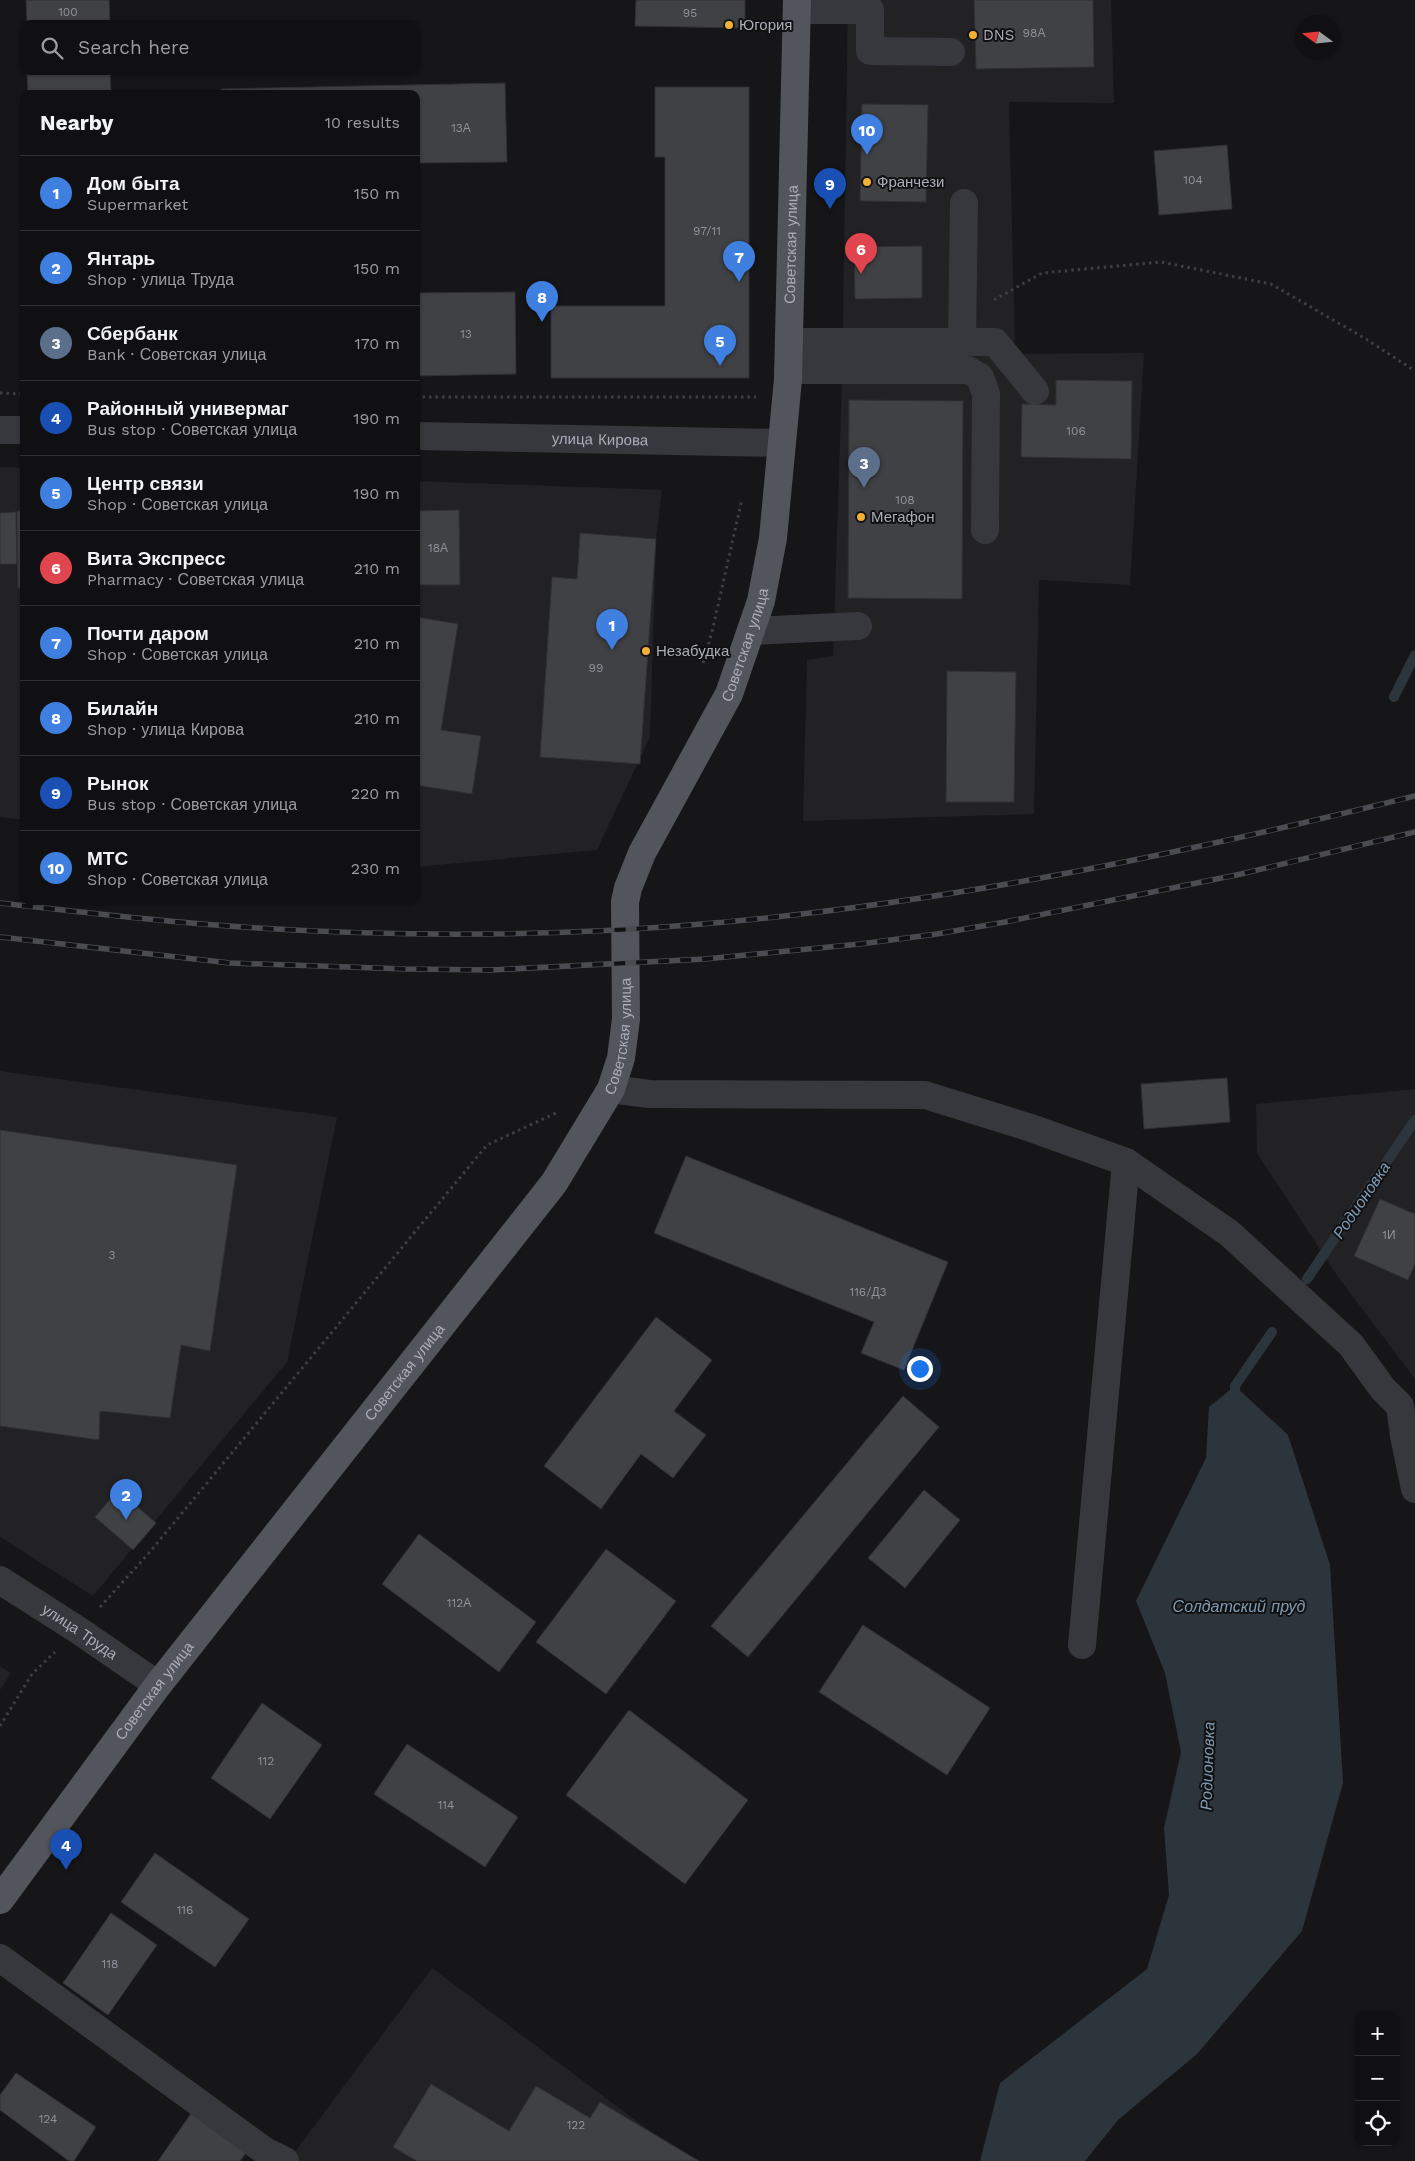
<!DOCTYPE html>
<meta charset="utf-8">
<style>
body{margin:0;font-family:"Work Sans",sans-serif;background:#1e1e20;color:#f1f3f6}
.controls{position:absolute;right:15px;bottom:15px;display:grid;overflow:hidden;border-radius:10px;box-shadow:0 1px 4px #0004}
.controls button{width:45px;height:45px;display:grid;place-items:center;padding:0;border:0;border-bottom:1px solid #303032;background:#101012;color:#f1f3f6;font:25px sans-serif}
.compass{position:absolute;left:1295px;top:15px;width:45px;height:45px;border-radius:50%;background:#101012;box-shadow:0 1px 4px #0004;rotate:285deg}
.you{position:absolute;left:919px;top:1368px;width:18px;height:18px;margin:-12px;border:4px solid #fff;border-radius:50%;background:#1a73e8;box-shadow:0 0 0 8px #1a73e833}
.badge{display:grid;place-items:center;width:32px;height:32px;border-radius:50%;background:#0f766e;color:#fff;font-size:16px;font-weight:700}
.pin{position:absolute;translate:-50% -41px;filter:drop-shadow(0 1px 2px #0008)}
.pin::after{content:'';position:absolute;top:26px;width:18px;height:15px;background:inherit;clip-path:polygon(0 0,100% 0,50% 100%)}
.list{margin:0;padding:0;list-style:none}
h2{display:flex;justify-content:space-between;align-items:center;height:65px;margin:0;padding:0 20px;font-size:21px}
h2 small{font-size:16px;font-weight:400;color:#9c9d9f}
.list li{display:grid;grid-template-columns:32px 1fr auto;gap:15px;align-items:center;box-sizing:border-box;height:75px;padding:0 20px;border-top:1px solid #303032}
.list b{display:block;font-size:19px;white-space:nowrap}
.list p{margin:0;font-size:16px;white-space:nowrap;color:#9c9d9f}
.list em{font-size:16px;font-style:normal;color:#9c9d9f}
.icon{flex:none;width:28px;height:28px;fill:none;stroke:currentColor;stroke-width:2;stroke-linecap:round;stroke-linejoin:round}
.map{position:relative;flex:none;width:1415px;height:2161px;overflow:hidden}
.search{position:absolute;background:#101012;box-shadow:0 1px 4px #0004;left:20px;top:20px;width:400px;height:55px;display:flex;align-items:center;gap:12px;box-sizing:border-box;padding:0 18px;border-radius:10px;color:#9c9d9f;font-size:19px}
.panel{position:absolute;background:#101012;box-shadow:0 1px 4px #0004;left:20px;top:90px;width:400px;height:815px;border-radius:10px}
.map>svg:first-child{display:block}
.built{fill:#222225}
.water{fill:#2c353c}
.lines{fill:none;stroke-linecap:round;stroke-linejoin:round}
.stream{stroke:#2c353c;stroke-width:10}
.building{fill:#404145;stroke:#303034}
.path{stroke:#3d3f44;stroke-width:3;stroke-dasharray:2.5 4;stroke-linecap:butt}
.minor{stroke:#37383d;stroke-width:28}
.major{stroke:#53555c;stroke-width:28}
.rail-casing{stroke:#4a4c52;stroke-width:5.5}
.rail{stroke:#111113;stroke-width:4;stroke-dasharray:11;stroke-linecap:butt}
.poi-dot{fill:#f2b134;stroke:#111113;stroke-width:2}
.labels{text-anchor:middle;stroke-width:4;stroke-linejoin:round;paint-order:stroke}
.number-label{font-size:12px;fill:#8e929b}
.poi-label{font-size:15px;fill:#a8adb8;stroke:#111113;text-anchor:start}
.street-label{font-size:15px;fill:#a8adb8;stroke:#111113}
.water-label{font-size:16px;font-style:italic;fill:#7f9bb3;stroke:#111113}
</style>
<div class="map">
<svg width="1415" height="2161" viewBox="0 0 1415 2161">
<rect width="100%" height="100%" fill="#161618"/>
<g class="built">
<polygon points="848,0 1111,0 1114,103 1009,102 1015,354 1144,353 1130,585 1039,580 1034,814 803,821 807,660 833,656 842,380"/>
<polygon points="0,467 24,468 24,820 0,817"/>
<polygon points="416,481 662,490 656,539 650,737 597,850 416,867"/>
<polygon points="0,1071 337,1117 287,1362 93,1596 0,1537"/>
<polygon points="1415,1089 1415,1379 1338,1277 1257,1153 1256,1104"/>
<polygon points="0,1666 11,1673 0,1690"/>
<polygon points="432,1968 690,2161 288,2161"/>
</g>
<polygon class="water" points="1235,1386 1288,1435 1330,1565 1343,1783 1302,1931 1197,2054 1118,2120 1085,2161 980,2161 1000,2083 1147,1969 1169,1895 1164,1828 1181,1752 1165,1673 1136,1601 1206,1458 1209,1407"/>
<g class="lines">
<g class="stream">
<polyline points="1394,697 1415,655"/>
<polyline points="1307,1279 1415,1120"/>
<polyline points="1235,1398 1235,1386 1272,1332"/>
</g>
</g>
<g class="building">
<polygon points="26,0 109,0 110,24 27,24"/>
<polygon points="636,0 745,0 745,28 635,26"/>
<polygon points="974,0 1093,0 1094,67 976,69"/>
<polygon points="27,71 110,71 111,94 28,94"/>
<polygon points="505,83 507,162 416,163 416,94 221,94 221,89"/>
<polygon points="655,87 749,87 749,378 551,378 551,306 665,306 665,157 655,157"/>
<polygon points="862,104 928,105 926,202 860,201"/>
<polygon points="1227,145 1232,209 1159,215 1154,151"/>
<polygon points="922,246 922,298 855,299 854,247"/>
<polygon points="515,292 516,374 416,376 416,293"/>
<polygon points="1056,380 1132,381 1131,459 1021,457 1022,404 1056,405"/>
<polygon points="849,400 963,401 962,599 848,598"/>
<polygon points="459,510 460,585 416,585 416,511"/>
<polygon points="17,511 24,511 24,588 18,588"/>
<polygon points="16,512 17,564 0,564 0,513"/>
<polygon points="580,533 656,539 640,764 540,757 552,577 577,579"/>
<polygon points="416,617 458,624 441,730 481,736 472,794 416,785"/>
<polygon points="947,671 1016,672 1014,802 946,802"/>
<polygon points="1227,1078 1230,1122 1144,1129 1141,1084"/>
<polygon points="0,1130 237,1165 210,1351 181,1345 170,1418 100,1411 99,1440 0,1426"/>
<polygon points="686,1156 948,1262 904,1370 861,1353 874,1322 654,1233"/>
<polygon points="1380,1199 1415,1214 1415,1264 1408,1280 1354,1256"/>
<polygon points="656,1317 712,1360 674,1411 706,1435 673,1478 641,1454 601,1509 544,1466"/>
<polygon points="903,1396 939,1427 748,1657 711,1626"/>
<polygon points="118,1490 156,1523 133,1550 95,1517"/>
<polygon points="924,1490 960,1520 905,1588 868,1558"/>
<polygon points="419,1534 536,1622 499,1672 382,1584"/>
<polygon points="606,1549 676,1601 606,1694 536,1642"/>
<polygon points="863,1625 990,1708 947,1775 819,1692"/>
<polygon points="262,1703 322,1745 270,1819 211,1778"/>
<polygon points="629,1710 748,1800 685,1884 566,1795"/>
<polygon points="407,1744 518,1817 485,1867 374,1794"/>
<polygon points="155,1853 249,1919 215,1967 121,1902"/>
<polygon points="111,1913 157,1945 108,2015 63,1983"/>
<polygon points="16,2073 96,2127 74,2161 69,2161 0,2110 0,2095"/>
<polygon points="431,2084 509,2131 536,2086 590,2118 600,2102 699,2161 417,2161 393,2147"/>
<polygon points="192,2112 248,2150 240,2161 158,2161"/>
</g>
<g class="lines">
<g class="path">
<polyline points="994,300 1042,273 1161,262 1271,284 1366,339 1415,371"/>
<polyline points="0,393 24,394"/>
<polyline points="416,397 756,397"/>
<polyline points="703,663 712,632 742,499"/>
<polyline points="100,1607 149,1553 487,1145 558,1112"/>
<polyline points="0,1726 32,1674 55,1652"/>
</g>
<g class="minor">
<polyline points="797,10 870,10 870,51 951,52"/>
<polyline points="789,342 995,342 1035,391"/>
<polyline points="962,342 964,203"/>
<polyline points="788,370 968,370 980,377 986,394 985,530"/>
<polyline points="0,430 24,430"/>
<path id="s1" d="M416 436 782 443"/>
<polyline points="752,631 858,626"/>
<polyline points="611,1089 649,1094 925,1095 1031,1128 1126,1162 1229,1233 1351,1345 1383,1389 1400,1406 1404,1436 1415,1489"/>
<path id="s2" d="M0 1580 78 1630 158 1685"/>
<polyline points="1082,1645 1126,1162"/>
<polyline points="0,1958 265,2151 285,2161"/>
</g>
<path class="major" id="s3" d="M0 1900 158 1685 554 1183 611 1089 621 1058 626 1019 625 902 628 888 642 853 729 694 761 601 773 538 788 379 797 0"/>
<g class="rail-casing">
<g id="rail">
<path d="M0 903C81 912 162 922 243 927 395 937 550 937 702 924 943 904 1181 854 1415 796"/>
<polyline points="0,937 230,963 406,969 491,970 705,959 860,944 937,934 1005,922 1241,874 1415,832"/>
</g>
</g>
<use href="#rail" class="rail"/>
</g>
<g class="poi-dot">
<circle cx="729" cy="25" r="5"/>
<circle cx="973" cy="35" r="5"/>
<circle cx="867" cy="182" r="5"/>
<circle cx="861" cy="517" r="5"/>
<circle cx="646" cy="651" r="5"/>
</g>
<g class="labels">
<g class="number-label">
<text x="68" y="16">100</text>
<text x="690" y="17">95</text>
<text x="1034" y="37">98А</text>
<text x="461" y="132">13А</text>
<text x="1193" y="184">104</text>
<text x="707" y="235">97/11</text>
<text x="466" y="338">13</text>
<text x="1076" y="435">106</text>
<text x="905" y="504">108</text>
<text x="438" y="552">18А</text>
<text x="596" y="672">99</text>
<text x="1389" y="1239">1И</text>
<text x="112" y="1259">3</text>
<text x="868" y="1296">116/Д3</text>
<text x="459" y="1607">112А</text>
<text x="266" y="1765">112</text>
<text x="446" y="1809">114</text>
<text x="185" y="1914">116</text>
<text x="110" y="1968">118</text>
<text x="48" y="2123">124</text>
<text x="576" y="2129">122</text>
</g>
<g class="poi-label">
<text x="739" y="30">Югория</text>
<text x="983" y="40">DNS</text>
<text x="877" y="187">Франчези</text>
<text x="871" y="522">Мегафон</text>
<text x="656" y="656">Незабудка</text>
</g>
<g class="street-label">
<text dy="5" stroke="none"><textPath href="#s3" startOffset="1895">Советская улица</textPath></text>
<text dy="5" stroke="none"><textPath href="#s1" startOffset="184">улица Кирова</textPath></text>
<text dy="5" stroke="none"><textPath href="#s3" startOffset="1490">Советская улица</textPath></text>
<text dy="5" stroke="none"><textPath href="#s3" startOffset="1070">Советская улица</textPath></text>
<text dy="5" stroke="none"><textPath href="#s3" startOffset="665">Советская улица</textPath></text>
<text dy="5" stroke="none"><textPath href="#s2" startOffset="95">улица Труда</textPath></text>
<text dy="5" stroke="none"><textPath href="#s3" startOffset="260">Советская улица</textPath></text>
</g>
<g class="water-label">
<text transform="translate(1361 1200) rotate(-56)" y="6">Родионовка</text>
<text x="1239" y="1612">Солдатский пруд</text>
<text transform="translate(1207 1766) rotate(-88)" y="6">Родионовка</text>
</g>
</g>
</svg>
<div class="controls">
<button>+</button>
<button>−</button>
<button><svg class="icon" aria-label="locate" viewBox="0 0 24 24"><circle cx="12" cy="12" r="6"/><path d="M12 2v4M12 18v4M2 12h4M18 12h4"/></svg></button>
</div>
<svg class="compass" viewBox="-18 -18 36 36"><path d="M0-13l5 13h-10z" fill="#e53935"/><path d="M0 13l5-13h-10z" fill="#9c9d9f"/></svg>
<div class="you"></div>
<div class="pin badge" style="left:612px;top:650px;background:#3f7fe0">1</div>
<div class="pin badge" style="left:126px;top:1520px;background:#3f7fe0">2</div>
<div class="pin badge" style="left:864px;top:488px;background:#5c6f8a">3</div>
<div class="pin badge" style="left:66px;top:1870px;background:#1a4fb4">4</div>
<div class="pin badge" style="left:720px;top:366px;background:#3f7fe0">5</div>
<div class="pin badge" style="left:861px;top:274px;background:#e0444e">6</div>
<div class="pin badge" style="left:739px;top:282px;background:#3f7fe0">7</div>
<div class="pin badge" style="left:542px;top:322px;background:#3f7fe0">8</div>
<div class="pin badge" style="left:830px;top:209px;background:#1a4fb4">9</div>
<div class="pin badge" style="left:867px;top:155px;background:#3f7fe0">10</div>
<div class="search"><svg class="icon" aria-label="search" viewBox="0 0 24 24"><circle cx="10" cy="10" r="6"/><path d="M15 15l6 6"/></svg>Search here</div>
<section class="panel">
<h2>Nearby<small>10 results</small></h2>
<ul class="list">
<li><span class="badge" style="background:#3f7fe0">1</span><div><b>Дом быта</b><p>Supermarket</p></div><em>150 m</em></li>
<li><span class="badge" style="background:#3f7fe0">2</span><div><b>Янтарь</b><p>Shop · улица Труда</p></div><em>150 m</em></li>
<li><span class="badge" style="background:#5c6f8a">3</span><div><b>Сбербанк</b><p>Bank · Советская улица</p></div><em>170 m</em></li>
<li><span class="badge" style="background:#1a4fb4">4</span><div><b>Районный универмаг</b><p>Bus stop · Советская улица</p></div><em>190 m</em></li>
<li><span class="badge" style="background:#3f7fe0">5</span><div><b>Центр связи</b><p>Shop · Советская улица</p></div><em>190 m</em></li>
<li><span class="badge" style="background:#e0444e">6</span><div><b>Вита Экспресс</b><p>Pharmacy · Советская улица</p></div><em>210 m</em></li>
<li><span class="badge" style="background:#3f7fe0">7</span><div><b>Почти даром</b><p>Shop · Советская улица</p></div><em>210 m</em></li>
<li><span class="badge" style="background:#3f7fe0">8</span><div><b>Билайн</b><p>Shop · улица Кирова</p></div><em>210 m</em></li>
<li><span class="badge" style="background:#1a4fb4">9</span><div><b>Рынок</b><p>Bus stop · Советская улица</p></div><em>220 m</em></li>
<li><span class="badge" style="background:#3f7fe0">10</span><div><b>МТС</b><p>Shop · Советская улица</p></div><em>230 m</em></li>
</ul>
</section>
</div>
